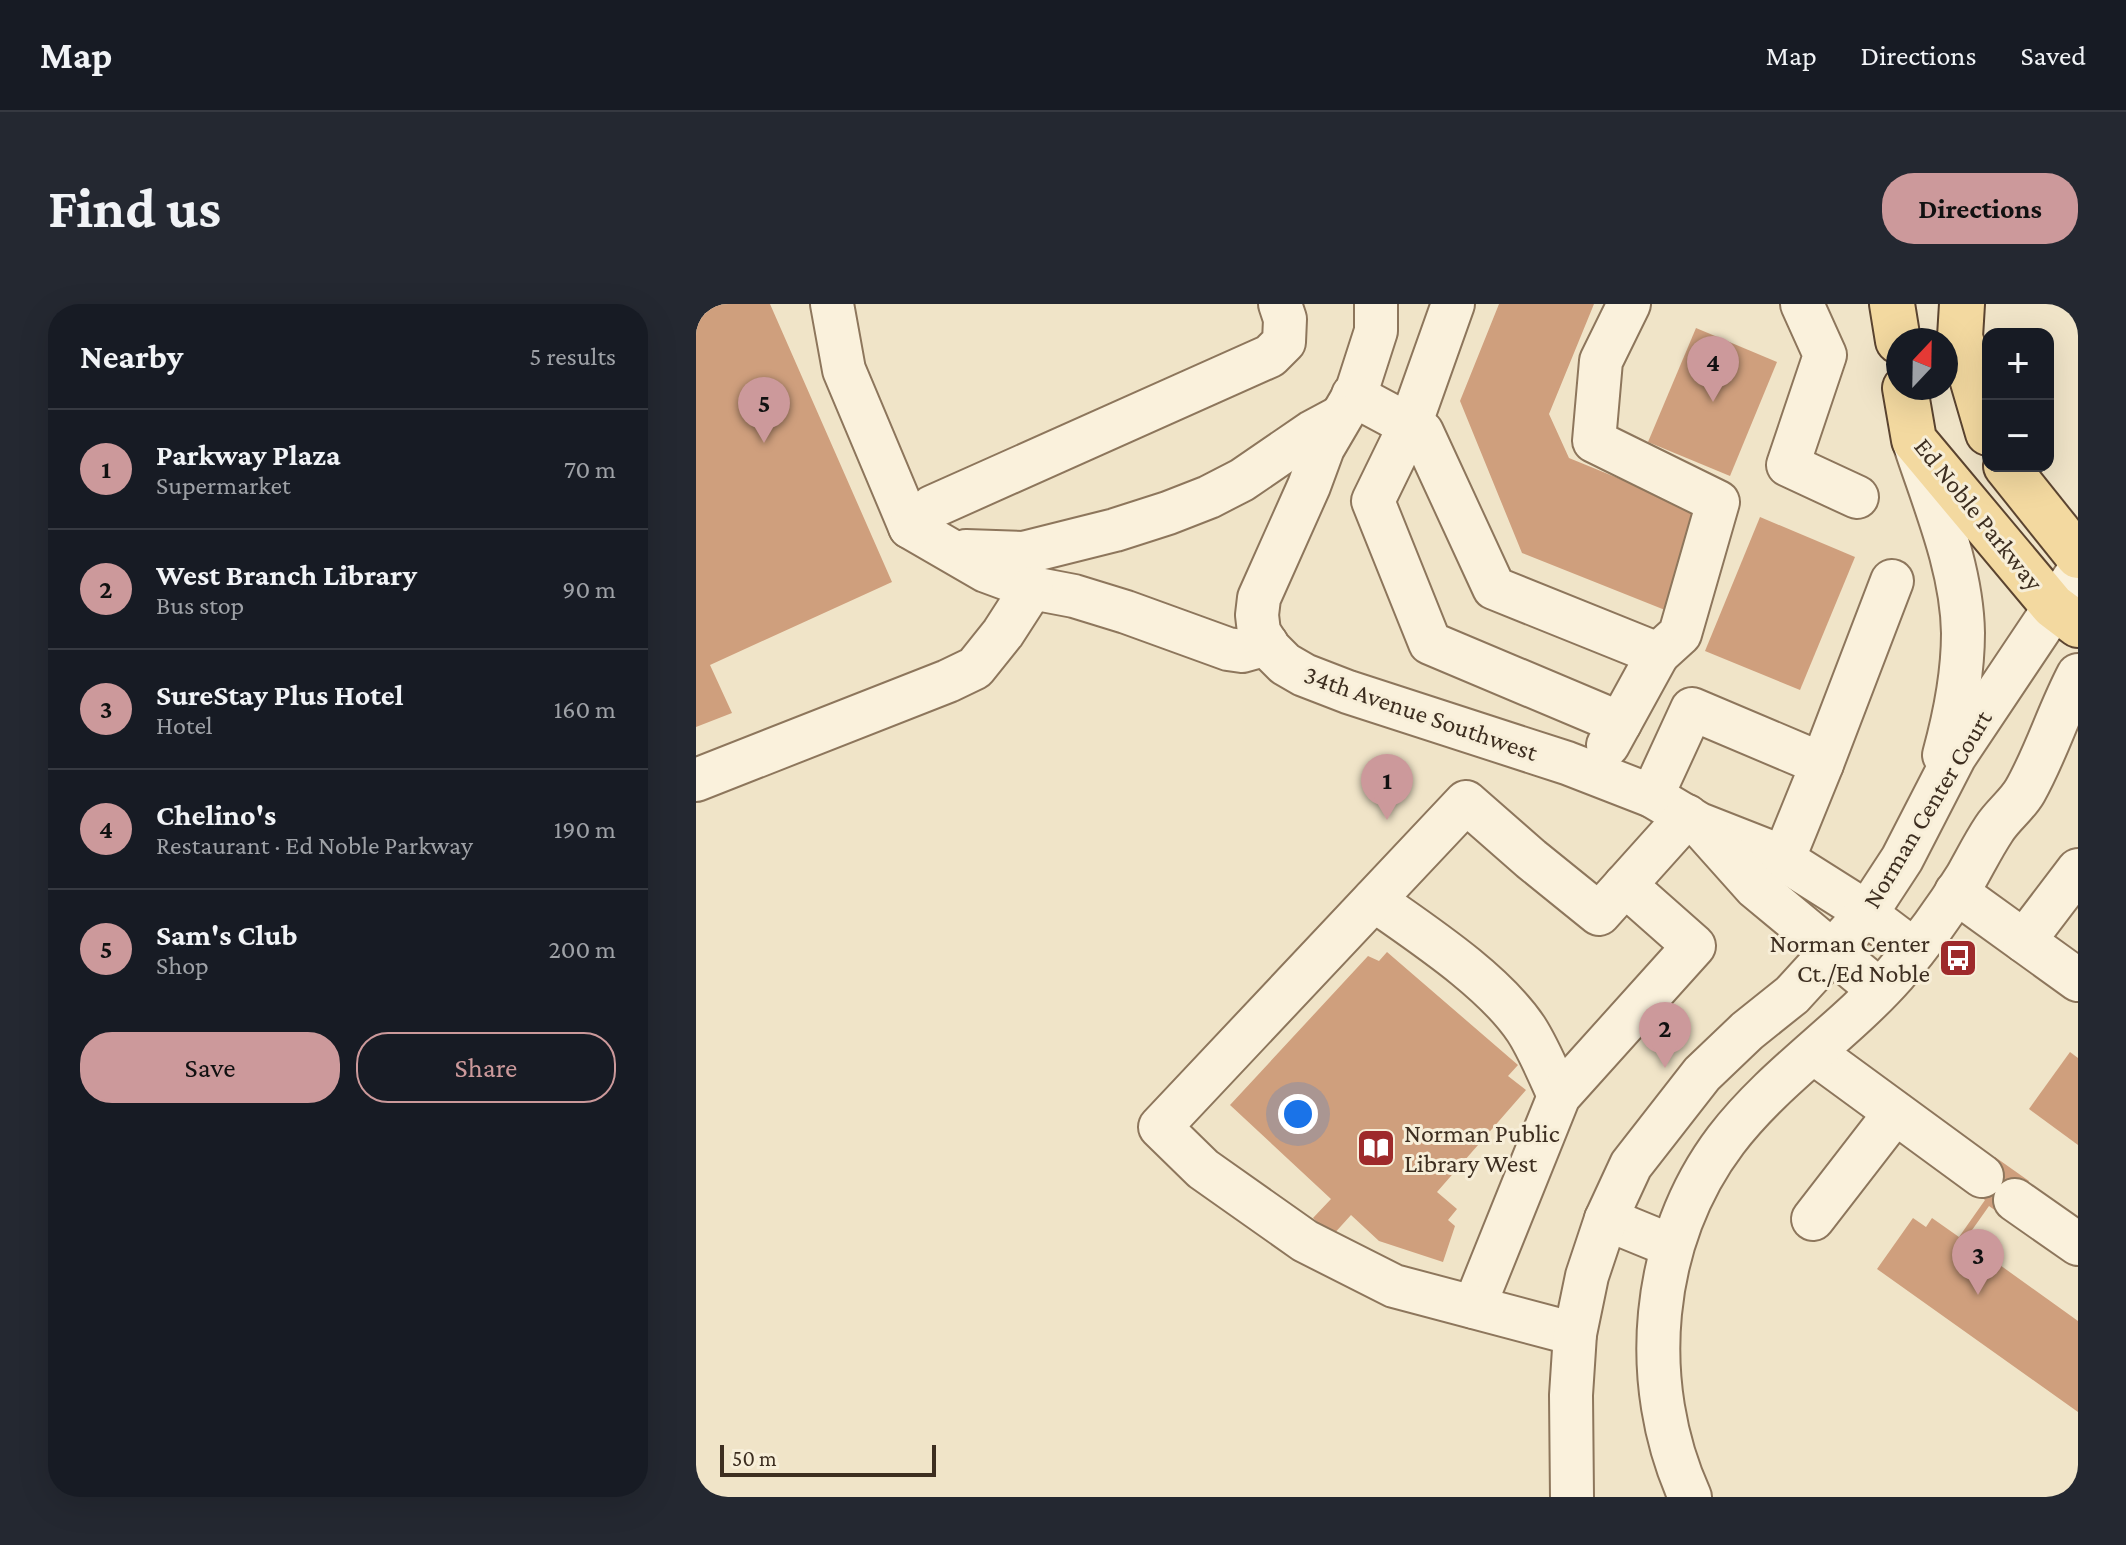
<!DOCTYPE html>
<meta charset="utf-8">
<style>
body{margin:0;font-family:"Crimson Pro",serif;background:#242831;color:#f1f3f6}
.controls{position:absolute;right:24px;top:24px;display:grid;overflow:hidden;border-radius:16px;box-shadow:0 8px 32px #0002}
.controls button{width:72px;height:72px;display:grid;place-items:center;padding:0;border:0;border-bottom:2px solid #363941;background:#171b24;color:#f1f3f6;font:40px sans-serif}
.compass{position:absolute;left:1190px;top:24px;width:72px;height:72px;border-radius:50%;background:#171b24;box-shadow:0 8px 32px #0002;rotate:22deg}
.scale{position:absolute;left:24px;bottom:20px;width:216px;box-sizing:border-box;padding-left:8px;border:4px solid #3d2e20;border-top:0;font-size:22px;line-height:28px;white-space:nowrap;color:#3d2e20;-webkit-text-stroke:6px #f7eed8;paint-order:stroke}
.you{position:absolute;left:602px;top:810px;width:28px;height:28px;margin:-20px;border:6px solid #fff;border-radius:50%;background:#1a73e8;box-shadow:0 0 0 12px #1a73e833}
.badge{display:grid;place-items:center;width:52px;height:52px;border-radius:50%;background:#cc999b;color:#111;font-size:26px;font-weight:700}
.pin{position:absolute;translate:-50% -66px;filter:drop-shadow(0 2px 4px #0008)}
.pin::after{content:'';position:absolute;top:42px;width:28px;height:24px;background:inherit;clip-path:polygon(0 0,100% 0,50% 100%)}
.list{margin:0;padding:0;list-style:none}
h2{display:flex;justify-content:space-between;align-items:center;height:104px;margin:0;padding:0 32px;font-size:34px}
h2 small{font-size:26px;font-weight:400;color:#9ea1a6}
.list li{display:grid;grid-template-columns:52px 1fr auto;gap:24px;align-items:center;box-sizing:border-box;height:120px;padding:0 32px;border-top:2px solid #363941}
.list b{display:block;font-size:30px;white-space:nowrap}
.list p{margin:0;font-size:26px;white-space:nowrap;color:#9ea1a6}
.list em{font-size:26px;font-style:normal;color:#9ea1a6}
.actions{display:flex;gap:16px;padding:24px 32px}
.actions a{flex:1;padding:18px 0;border:2px solid #cc999b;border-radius:32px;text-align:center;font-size:28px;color:#cc999b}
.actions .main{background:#cc999b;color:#111}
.map{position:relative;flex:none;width:1382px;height:1193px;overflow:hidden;border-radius:32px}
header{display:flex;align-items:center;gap:48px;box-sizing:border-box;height:112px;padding:0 40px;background:#171b24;border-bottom:2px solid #363941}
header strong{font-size:38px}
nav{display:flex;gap:44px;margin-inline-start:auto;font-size:28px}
.intro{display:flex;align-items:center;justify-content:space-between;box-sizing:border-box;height:192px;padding:0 48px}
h1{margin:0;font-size:56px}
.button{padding:20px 36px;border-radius:32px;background:#cc999b;color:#111;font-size:28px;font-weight:700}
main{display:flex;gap:48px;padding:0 48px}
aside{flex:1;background:#171b24;border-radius:32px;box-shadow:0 8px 32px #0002}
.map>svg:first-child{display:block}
.building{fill:#cf9f7d}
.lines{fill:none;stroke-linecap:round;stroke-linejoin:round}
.minor-casing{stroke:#8d765c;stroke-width:46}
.major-casing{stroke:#5b4430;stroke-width:48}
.minor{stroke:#faf1dc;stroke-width:42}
.major{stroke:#f3d9a0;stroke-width:44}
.labels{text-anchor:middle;stroke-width:6;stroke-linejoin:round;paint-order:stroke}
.street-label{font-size:26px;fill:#3d2e20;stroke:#f7eed8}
.poi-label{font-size:26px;fill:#3d2e20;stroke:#f7eed8;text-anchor:end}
</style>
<header>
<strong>Map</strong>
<nav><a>Map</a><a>Directions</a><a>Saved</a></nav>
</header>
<div class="intro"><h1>Find us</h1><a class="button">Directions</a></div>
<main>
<aside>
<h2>Nearby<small>5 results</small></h2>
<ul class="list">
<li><span class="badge">1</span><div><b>Parkway Plaza</b><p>Supermarket</p></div><em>70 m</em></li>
<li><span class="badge">2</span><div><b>West Branch Library</b><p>Bus stop</p></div><em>90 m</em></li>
<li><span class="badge">3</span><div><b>SureStay Plus Hotel</b><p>Hotel</p></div><em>160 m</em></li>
<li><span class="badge">4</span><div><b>Chelino's</b><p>Restaurant · Ed Noble Parkway</p></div><em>190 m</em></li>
<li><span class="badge">5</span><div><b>Sam's Club</b><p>Shop</p></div><em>200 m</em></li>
</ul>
<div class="actions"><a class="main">Save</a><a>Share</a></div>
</aside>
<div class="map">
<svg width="1382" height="1193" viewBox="0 0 1382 1193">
<rect width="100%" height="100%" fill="#f0e4c8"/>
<g class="building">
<polygon points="0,0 74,0 196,278 14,361 36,409 0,423"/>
<polygon points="803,0 898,0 853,110 873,154 995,204 1005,231 974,308 826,249 764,97"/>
<polygon points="1000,24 1081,58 1034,172 952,138"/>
<polygon points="1064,213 1159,253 1104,386 1009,347"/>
<polygon points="691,648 822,761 812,772 830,786 741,888 761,905 752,916 759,922 747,958 683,937 655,911 636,932 617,914 635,895 534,801 672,652 683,657"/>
<polygon points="1374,748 1382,754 1382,841 1333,805"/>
<polygon points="1299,853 1333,877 1307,912 1293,902 1269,936 1382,1017 1382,1108 1181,965 1217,914 1230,923 1236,914 1263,933 1289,896 1276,886"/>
</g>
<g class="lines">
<g class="minor-casing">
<g id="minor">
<polyline points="136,0 148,66 214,223 290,267 336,284 378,292 430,308 532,345 546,347 571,340"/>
<polyline points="680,0 680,27 661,86 627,144 613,182 563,294 561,311 563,328 573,344 589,360 608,371 652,388 871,459 956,492 1003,520 1077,549 1153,597 1218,646"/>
<polyline points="757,0 714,121 677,197 734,339 924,419"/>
<polyline points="933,0 905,57 898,137 1022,198 984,330 962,350"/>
<polyline points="1106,0 1129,51 1092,161 1161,193"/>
<polyline points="657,91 726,128 798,284 962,350 912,441"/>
<path d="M1218 138C1238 199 1266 264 1267 329 1267 370 1259 411 1248 451"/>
<polyline points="214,223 236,203 574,52 588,38 589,15 584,0"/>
<polyline points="270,247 327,249 419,226 472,209 513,193 546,176 616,128 644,113"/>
<polyline points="1126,460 1196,277"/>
<polyline points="0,476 252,377 279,364 307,329 336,284"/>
<polyline points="956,492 996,405 1126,460 1087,556"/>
<polyline points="1009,527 1059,583 1183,686"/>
<polyline points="1260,588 1382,676"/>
<path d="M678 596C726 630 797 676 830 725 843 745 853 770 863 792"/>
<polyline points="1328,637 1382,566"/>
<polyline points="1118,749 1286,872"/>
<polyline points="1319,896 1382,940"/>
<polyline points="910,915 976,942"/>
<polyline points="1117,915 1199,809"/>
<polyline points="778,1003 863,792 998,642 929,581"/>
<polyline points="879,1030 698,982 609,937 507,865 464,823 770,498 835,555 903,610 991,512"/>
<polyline points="876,1193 875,1091 879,1030 891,972 910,915 935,861 1006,770 1051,727 1096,691 1170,610 1206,555 1259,452 1382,268"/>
<path d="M994 1193C942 1079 954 936 1030 836 1078 773 1147 729 1199 670 1225 640 1250 606 1271 572 1280 556 1288 540 1298 525 1307 511 1321 501 1329 487 1350 450 1362 409 1382 371"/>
</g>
</g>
<g class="major-casing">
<g id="major">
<polyline points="1196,0 1202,37"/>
<polyline points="1266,0 1264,33 1292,129"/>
<polyline points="1209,84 1218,136 1357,302 1382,321"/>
<polyline points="1310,162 1382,252"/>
</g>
</g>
<use href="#minor" class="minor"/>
<use href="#major" class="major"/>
</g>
<defs>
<g id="bus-square" transform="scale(2)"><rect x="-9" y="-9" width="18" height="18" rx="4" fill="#9e2a2b" stroke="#f7eed8"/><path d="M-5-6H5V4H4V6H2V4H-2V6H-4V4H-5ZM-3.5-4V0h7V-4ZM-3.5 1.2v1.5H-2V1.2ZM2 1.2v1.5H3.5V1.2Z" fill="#fff"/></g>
<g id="library-square" transform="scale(2)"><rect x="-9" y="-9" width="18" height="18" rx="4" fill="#9e2a2b" stroke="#f7eed8"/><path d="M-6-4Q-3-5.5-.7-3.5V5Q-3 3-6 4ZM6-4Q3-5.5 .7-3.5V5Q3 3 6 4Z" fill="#fff"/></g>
</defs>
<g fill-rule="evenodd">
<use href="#bus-square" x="1262" y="654"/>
<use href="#library-square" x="680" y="844"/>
</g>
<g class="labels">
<g class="street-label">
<text transform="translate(1283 210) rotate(51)" y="9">Ed Noble Parkway</text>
<text transform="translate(725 409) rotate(19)" y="9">34th Avenue Southwest</text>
<text transform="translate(1231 505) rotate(-59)" y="9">Norman Center Court</text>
</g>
<g class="poi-label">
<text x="1234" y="648">Norman Center<tspan x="1234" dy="30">Ct./Ed Noble</tspan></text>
<text x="708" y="838" text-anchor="start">Norman Public<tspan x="708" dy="30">Library West</tspan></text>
</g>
</g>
</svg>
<div class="controls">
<button>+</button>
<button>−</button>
</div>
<svg class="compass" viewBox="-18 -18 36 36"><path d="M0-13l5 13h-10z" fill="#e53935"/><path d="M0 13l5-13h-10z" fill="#9ea1a6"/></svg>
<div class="scale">50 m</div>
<div class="you"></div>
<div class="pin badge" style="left:691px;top:516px">1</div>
<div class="pin badge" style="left:969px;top:764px">2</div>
<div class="pin badge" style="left:1282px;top:991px">3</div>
<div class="pin badge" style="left:1017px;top:98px">4</div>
<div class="pin badge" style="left:68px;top:139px">5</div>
</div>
</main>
